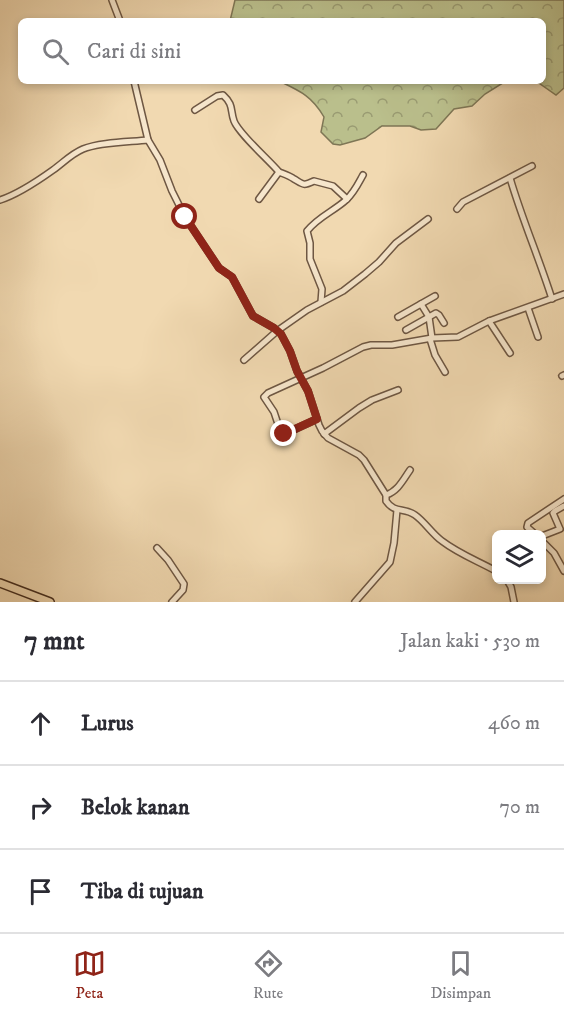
<!DOCTYPE html>
<html lang="id">
<meta charset="utf-8">
<style>
body{margin:0;font-family:"IM FELL DW Pica",serif;background:#f2f2f3;color:#2b2b33}
.controls{position:absolute;right:18px;bottom:18px;display:grid;overflow:hidden;border-radius:9px;box-shadow:0 3px 9px #0003}
.controls button{width:54px;height:54px;display:grid;place-items:center;padding:0;border:0;border-bottom:2px solid #e1e1e2;background:#fff;color:#2b2b33;font:30px sans-serif}
.stop{position:absolute;width:18px;height:18px;margin:-14px;border:4px solid #8f2418;border-radius:50%;background:#fff}
.stop.end{background:#8f2418;border-color:#fff;box-shadow:0 2px 6px #0008}
.list{margin:0;padding:0;list-style:none}
h2{display:flex;justify-content:space-between;align-items:center;height:78px;margin:0;padding:0 24px;font-size:26px}
h2 small{font-size:20px;font-weight:400;color:#7c7c81}
.list li{display:grid;grid-template-columns:39px 1fr auto;gap:18px;align-items:center;box-sizing:border-box;height:84px;padding:0 24px;border-top:2px solid #e1e1e2}
.list b{display:block;font-size:22px;white-space:nowrap}
.list em{font-size:20px;font-style:normal;color:#7c7c81}
.icon{flex:none;width:33px;height:33px;fill:none;stroke:currentColor;stroke-width:2;stroke-linecap:round;stroke-linejoin:round}
.map{position:relative;flex:none;width:564px;height:602px;overflow:hidden}
.search{position:absolute;background:#fff;box-shadow:0 3px 9px #0003;left:18px;right:18px;top:18px;height:66px;display:flex;align-items:center;gap:15px;box-sizing:border-box;padding:0 21px;border-radius:9px;color:#7c7c81;font-size:22px}
.sheet{height:330px;background:#fff}
nav{display:flex;justify-content:space-around;align-items:center;box-sizing:border-box;height:84px;border-top:2px solid #e1e1e2;background:#fff;font-size:16px;color:#7c7c81}
nav a{display:grid;justify-items:center;gap:3px}
nav .on{color:#8f2418}
.map>svg:first-child{display:block}
.forest{fill:url(#forest-crowns);stroke:#7e7655;stroke-width:1.5}
.lines{fill:none;stroke-linecap:round;stroke-linejoin:round}
.minor-casing{stroke:#6e5743;stroke-width:8}
.major-casing{stroke:#432c1e;stroke-width:10}
.minor{stroke:#f6e6cc;stroke-width:5}
.major{stroke:#f1d9b1;stroke-width:7}
.route{stroke:#8f2418;stroke-width:8}
</style>
<div class="map">
<svg width="564" height="602" viewBox="0 0 564 602">
<defs>
<pattern id="forest-crowns" width="20" height="18" patternUnits="userSpaceOnUse" patternTransform="scale(1.5)"><rect width="20" height="18" fill="#babf8c"/><path d="M2 6a3 3 0 1 1 6 0M12 15a3 3 0 1 1 6 0" fill="none" stroke="#999b72"/></pattern>
</defs>
<rect width="100%" height="100%" fill="#f1d9b1"/>
<filter id="stains"><feTurbulence type="fractalNoise" baseFrequency=".00333" numOctaves="4"/><feColorMatrix values="0 0 0 0 .2 0 0 0 0 .09 0 0 0 0 .02 0 0 0 .5 -.17"/></filter>
<radialGradient id="worn" r=".72"><stop offset=".6" stop-color="#630" stop-opacity="0"/><stop offset="1" stop-color="#630" stop-opacity=".3"/></radialGradient>
<g class="forest">
<polygon points="235,0 564,0 564,88 556,95 536,81 543,81 543,21 230,21"/>
<path d="M279 81H506L485 94 472 106 454 109 436 129 421 130 410 126H382L365 138 340 145 333 144 321 132 324 117C312 96 300 91 279 81Z"/>
</g>
<g class="lines">
<g class="minor-casing">
<g id="minor">
<polyline points="112,0 120,21"/>
<path d="M134 81 148 140 160 160 172 191 185 217 219 268 232 277 253 316 274 328 281 334 290 351 297 371 308 391 319 425 322 431 328 438 359 455 364 460 386 495V501C395 514 404 507 415 515 425 522 432 534 442 541 459 554 478 561 496 571"/>
<path d="M195 110 217 96 223 95C234 105 230 110 234 121 239 134 269 160 279 172"/>
<path d="M510 178C522 219 539 258 552 299"/>
<path d="M259 199 279 172C284 174 290 176 294 179 304 185 303 186 314 181L333 186 347 199"/>
<path d="M0 200C16 195 39 180 53 170 63 163 71 154 83 149 100 142 129 142 148 140"/>
<polyline points="457,209 463,202 532,166"/>
<path d="M321 302 322 289 310 259V243L307 231C318 217 334 211 346 200 354 193 358 184 363 175"/>
<polyline points="421,304 429,317 432,338"/>
<polyline points="528,308 538,337"/>
<polyline points="398,317 435,296"/>
<polyline points="489,321 510,353"/>
<polyline points="406,330 436,313 439,315 444,323"/>
<polyline points="430,339 435,355 445,372"/>
<polyline points="244,360 277,331 307,310 343,291 365,274 379,262 396,243 428,219"/>
<polyline points="562,376 564,375"/>
<polyline points="317,419 289,432 286,434 281,433 274,412 264,397 268,393 323,368 363,347 371,345 392,345 432,338 458,337 489,321 564,294"/>
<polyline points="324,434 359,408 372,400 398,390"/>
<path d="M386 495C398 491 403 480 410 470"/>
<polyline points="535,534 527,527 528,523 564,499"/>
<polyline points="542,536 560,529 553,513 555,511 564,506"/>
<polyline points="542,541 554,553 564,571"/>
<polyline points="157,548 168,560 184,584 183,590 172,602"/>
<polyline points="507,580 511,587 514,602"/>
<polyline points="355,602 390,562 394,543 397,510"/>
</g>
</g>
<g class="major-casing">
<polyline id="major" points="0,583 50,602"/>
</g>
<use href="#minor" class="minor"/>
<use href="#major" class="major"/>
</g>
<g class="lines">
<polyline class="route" points="185,217 219,268 232,277 253,316 274,328 281,334 290,351 297,371 308,391 317,419 284,434"/>
</g>
<rect width="100%" height="100%" filter="url(#stains)"/>
<rect width="100%" height="100%" fill="url(#worn)"/>
</svg>
<div class="controls">
<button><svg class="icon" aria-label="layers" viewBox="0 0 24 24"><path d="M12 4l9 5-9 5-9-5zM3 14l9 5 9-5"/></svg></button>
</div>
<div class="stop" style="left:185px;top:217px"></div>
<div class="stop end" style="left:284px;top:434px"></div>
<div class="search"><svg class="icon" aria-label="search" viewBox="0 0 24 24"><circle cx="10" cy="10" r="6"/><path d="M15 15l6 6"/></svg>Cari di sini</div>
</div>
<section class="sheet">
<h2>7 mnt<small>Jalan kaki · 530 m</small></h2>
<ul class="list">
<li><svg class="icon" aria-label="ahead" viewBox="0 0 24 24"><path d="M12 20V5M6 11l6-6 6 6"/></svg><div><b>Lurus</b></div><em>460 m</em></li>
<li><svg class="icon" aria-label="right" viewBox="0 0 24 24"><path d="M7 20v-9h11M14 6l5 5-5 5"/></svg><div><b>Belok kanan</b></div><em>70 m</em></li>
<li><svg class="icon" aria-label="arrive" viewBox="0 0 24 24"><path d="M6 21V4h12l-3 4 3 4H6"/></svg><div><b>Tiba di tujuan</b></div></li>
</ul>
</section>
<nav>
<a class="on"><svg class="icon" aria-label="map" viewBox="0 0 24 24"><path d="M3 6l6-2 6 2 6-2v14l-6 2-6-2-6 2zM9 4v14M15 6v14"/></svg>Peta</a>
<a><svg class="icon" aria-label="directions" viewBox="0 0 24 24"><path d="M12 3l9 9-9 9-9-9zM9 14v-3h6M13 9l2 2-2 2"/></svg>Rute</a>
<a><svg class="icon" aria-label="saved" viewBox="0 0 24 24"><path d="M7 4h10v16l-5-4-5 4z"/></svg>Disimpan</a>
</nav>
